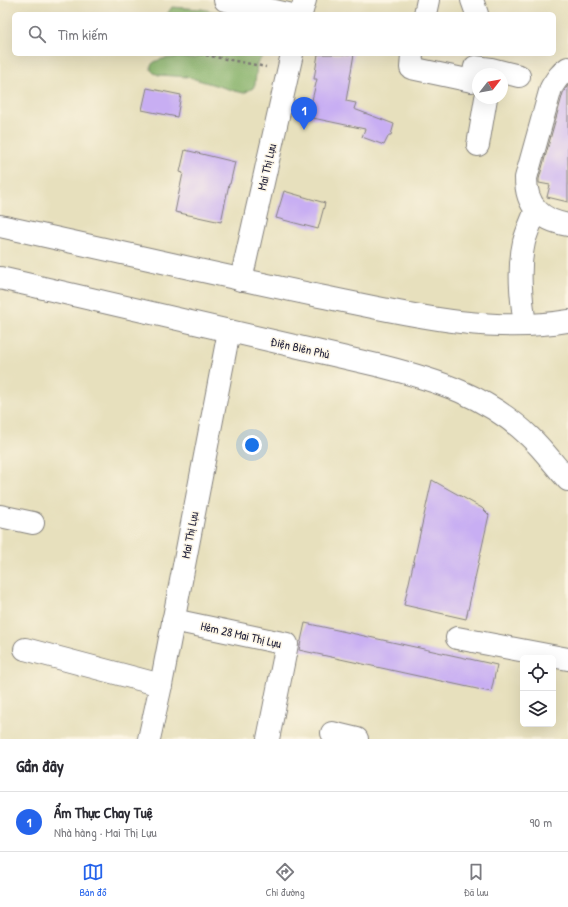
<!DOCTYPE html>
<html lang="vi">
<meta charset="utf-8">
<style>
body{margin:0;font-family:"Patrick Hand",sans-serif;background:#f7f7f7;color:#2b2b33}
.controls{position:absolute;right:12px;bottom:12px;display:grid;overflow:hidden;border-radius:6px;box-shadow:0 4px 16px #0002}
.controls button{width:36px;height:36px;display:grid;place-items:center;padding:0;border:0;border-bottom:1px solid #e1e1e2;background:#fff;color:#2b2b33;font:20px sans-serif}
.compass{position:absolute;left:472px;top:68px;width:36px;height:36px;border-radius:50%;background:#fff;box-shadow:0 4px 16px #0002;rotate:59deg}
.you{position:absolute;left:252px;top:445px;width:14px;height:14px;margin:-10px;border:3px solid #fff;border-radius:50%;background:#1a73e8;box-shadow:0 0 0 6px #1a73e833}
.badge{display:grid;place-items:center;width:26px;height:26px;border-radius:50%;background:#2563eb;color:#fff;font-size:13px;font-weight:700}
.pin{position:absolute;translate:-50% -33px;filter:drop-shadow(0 1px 2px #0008)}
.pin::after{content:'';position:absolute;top:21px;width:14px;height:12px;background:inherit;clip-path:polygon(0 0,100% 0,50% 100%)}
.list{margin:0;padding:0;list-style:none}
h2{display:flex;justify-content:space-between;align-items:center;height:52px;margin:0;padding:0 16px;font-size:17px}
h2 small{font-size:13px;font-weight:400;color:#7c7c81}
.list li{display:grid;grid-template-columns:26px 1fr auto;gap:12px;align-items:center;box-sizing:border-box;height:60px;padding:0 16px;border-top:1px solid #e1e1e2}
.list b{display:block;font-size:15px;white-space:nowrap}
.list p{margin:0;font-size:13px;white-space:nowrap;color:#7c7c81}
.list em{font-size:13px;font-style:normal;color:#7c7c81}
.icon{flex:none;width:22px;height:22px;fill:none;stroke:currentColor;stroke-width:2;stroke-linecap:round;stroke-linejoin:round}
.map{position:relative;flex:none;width:568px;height:739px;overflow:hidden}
.search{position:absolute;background:#fff;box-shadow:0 4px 16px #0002;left:12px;right:12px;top:12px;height:44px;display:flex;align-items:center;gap:10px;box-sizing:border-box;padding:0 14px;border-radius:6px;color:#7c7c81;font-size:15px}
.sheet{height:112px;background:#fff}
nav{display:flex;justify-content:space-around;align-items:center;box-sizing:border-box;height:56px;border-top:1px solid #e1e1e2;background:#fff;font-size:11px;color:#7c7c81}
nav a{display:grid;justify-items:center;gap:2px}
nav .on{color:#2563eb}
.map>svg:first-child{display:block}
.forest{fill:#87b26a;stroke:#546a52}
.building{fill:#c8aef3}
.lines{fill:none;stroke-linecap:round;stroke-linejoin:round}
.minor-casing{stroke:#84817c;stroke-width:24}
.major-casing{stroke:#84817c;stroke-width:24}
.path{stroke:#84817c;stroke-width:2.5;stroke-dasharray:3 3;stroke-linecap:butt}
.minor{stroke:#fff;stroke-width:22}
.major{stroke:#fff;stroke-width:22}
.labels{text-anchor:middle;stroke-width:3;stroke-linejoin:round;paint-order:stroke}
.street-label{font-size:12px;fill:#22223b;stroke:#fcf5e5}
</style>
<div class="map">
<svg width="568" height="739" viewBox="0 0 568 739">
<rect width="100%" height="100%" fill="#fcf5e5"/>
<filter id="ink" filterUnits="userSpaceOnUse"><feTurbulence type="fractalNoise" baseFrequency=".025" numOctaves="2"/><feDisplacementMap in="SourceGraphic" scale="8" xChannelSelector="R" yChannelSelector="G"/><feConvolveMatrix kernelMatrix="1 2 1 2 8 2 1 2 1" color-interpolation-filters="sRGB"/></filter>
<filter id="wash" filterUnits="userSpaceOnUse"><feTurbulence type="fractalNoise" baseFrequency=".012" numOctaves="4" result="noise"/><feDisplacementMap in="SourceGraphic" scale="16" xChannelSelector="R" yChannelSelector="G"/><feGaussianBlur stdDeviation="0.9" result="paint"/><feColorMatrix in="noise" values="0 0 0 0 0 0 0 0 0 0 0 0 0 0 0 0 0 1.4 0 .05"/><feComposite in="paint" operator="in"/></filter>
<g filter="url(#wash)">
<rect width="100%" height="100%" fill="#e7e0bd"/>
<g class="forest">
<polygon points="172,7 201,9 229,14 167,14"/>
<path d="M200 54H264L257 64 255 84 253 88 244 93 235 91 188 77 159 75 154 73 151 70V65C159 55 184 58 196 58L200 55Z"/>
</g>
<g id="blocks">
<g class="building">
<polygon points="318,54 354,54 346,101 356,103 354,109 394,124 391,135 389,135 384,145 362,137 365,129 308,117 317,79 314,79"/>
<polygon points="568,85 568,202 547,197 550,185 539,183 539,179 563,93"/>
<polygon points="147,88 181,95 177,117 142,110"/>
<polygon points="185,150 235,162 230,184 229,184 221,222 175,212 183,173 180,172"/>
<polygon points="284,191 325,203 318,229 276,218"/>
<polygon points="432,480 482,508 489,515 466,619 404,605"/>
<polygon points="305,623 497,665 491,692 299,650"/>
</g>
</g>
</g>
<g filter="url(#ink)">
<use href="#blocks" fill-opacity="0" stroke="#84817c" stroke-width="1"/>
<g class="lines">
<g class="minor-casing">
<g id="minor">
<polyline points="225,0 288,14"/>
<polyline points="472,0 477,14"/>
<polyline points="301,14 305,0"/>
<polyline points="425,14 428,0"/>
<polyline points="412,54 411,68 472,81 475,67 491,69 519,76"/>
<path d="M568 68C560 73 556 80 551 88L526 178C526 206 541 220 568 225"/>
<polyline points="478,145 486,98"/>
<polyline points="241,280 292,54"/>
<path d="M525 325C521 297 518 269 524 242 527 231 532 220 536 210"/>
<polyline points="0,516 33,523"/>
<polyline points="173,620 287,644 268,739"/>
<polyline points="457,638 568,659"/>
<polyline points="25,649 161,685"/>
<polyline points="332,733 357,739"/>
<polyline points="149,739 161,685 229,331"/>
</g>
</g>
<g class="major-casing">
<g id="major">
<path d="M0 226C106 249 213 274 319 296 400 312 485 335 568 321"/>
<path d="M0 278 381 366C436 380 488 396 530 437 544 450 555 466 568 480"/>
</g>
</g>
<polyline class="path" points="200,54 266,67"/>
<use href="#minor" class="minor"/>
<use href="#major" class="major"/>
</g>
</g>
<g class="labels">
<g class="street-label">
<text transform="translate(267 167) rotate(-77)" y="4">Mai Thị Lựu</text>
<text transform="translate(300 348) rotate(13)" y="4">Ðiện Biên Phủ</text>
<text transform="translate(190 535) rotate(-79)" y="4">Mai Thị Lựu</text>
<text transform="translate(241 635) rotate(13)" y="4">Hẻm 28 Mai Thị Lựu</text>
</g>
</g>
</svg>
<div class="controls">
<button><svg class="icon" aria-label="locate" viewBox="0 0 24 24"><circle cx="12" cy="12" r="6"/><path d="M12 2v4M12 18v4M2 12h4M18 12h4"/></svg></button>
<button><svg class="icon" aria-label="layers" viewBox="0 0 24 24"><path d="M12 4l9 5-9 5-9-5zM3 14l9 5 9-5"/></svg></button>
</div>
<svg class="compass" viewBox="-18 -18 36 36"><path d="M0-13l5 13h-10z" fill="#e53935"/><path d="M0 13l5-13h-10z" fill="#7c7c81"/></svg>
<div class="you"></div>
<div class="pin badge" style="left:304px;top:130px">1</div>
<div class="search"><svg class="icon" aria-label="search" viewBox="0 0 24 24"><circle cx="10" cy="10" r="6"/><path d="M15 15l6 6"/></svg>Tìm kiếm</div>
</div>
<section class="sheet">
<h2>Gần đây<small></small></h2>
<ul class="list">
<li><span class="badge">1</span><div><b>Ẩm Thực Chay Tuệ</b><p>Nhà hàng · Mai Thị Lựu</p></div><em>90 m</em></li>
</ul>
</section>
<nav>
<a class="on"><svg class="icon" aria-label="map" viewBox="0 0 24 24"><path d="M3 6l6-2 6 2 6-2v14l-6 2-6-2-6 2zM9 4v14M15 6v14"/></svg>Bản đồ</a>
<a><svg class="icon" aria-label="directions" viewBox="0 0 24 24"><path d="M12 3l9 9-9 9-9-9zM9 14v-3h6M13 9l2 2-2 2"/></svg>Chỉ đường</a>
<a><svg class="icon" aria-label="saved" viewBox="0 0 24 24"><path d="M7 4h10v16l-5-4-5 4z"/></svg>Đã lưu</a>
</nav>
